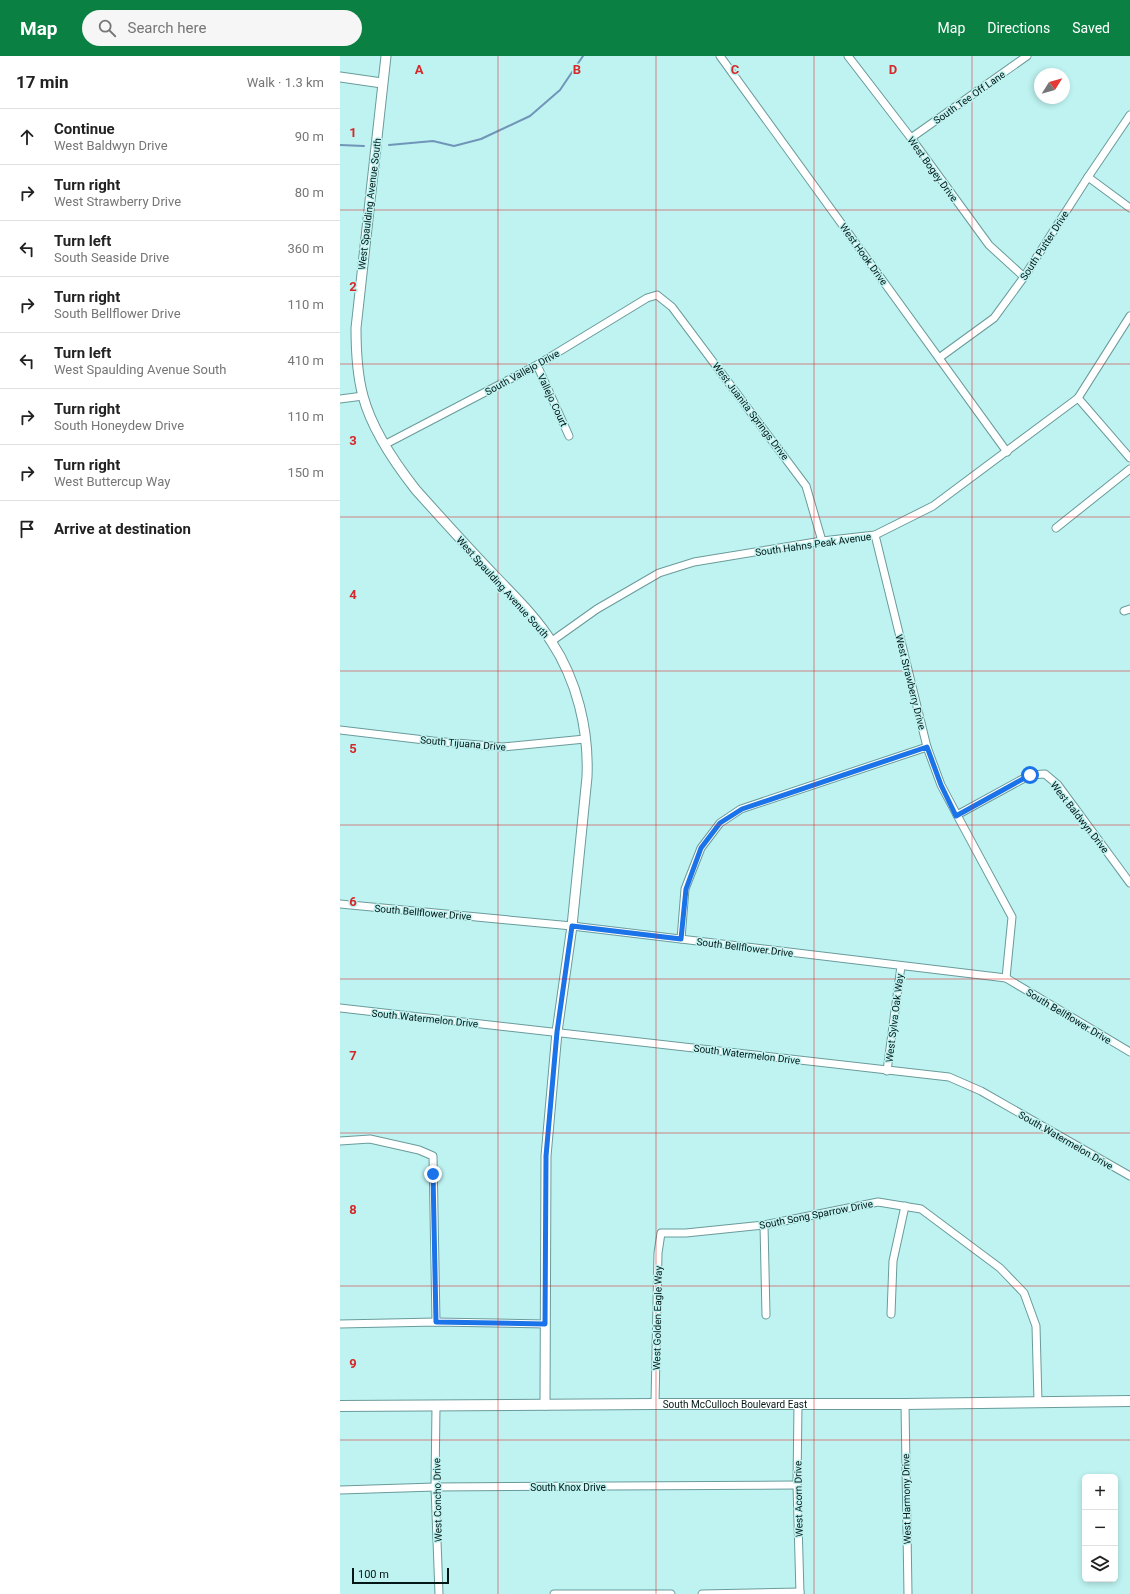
<!DOCTYPE html>
<meta charset="utf-8">
<style>
body{margin:0;font-family:Roboto,sans-serif;background:#f6f6f6;color:#222}
.controls{position:absolute;right:12px;bottom:12px;display:grid;overflow:hidden;border-radius:6px;box-shadow:0 2px 6px #0003}
.controls button{width:36px;height:36px;display:grid;place-items:center;padding:0;border:0;border-bottom:1px solid #e0e0e0;background:#fff;color:#222;font:20px sans-serif}
.compass{position:absolute;left:694px;top:12px;width:36px;height:36px;border-radius:50%;background:#fff;box-shadow:0 2px 6px #0003;rotate:53deg}
.scale{position:absolute;left:12px;bottom:10px;width:97px;box-sizing:border-box;padding-left:4px;border:2px solid #031716;border-top:0;font-size:11px;line-height:14px;white-space:nowrap;color:#031716;-webkit-text-stroke:3px #bef3f1;paint-order:stroke}
.stop{position:absolute;width:12px;height:12px;margin:-9px;border:3px solid #1a73e8;border-radius:50%;background:#fff}
.stop.end{background:#1a73e8;border-color:#fff;box-shadow:0 1px 4px #0008}
.list{margin:0;padding:0;list-style:none}
h2{display:flex;justify-content:space-between;align-items:center;height:52px;margin:0;padding:0 16px;font-size:17px}
h2 small{font-size:13px;font-weight:400;color:#767676}
.list li{display:grid;grid-template-columns:26px 1fr auto;gap:12px;align-items:center;box-sizing:border-box;height:56px;padding:0 16px;border-top:1px solid #e0e0e0}
.list b{display:block;font-size:15px;white-space:nowrap}
.list p{margin:0;font-size:13px;white-space:nowrap;color:#767676}
.list em{font-size:13px;font-style:normal;color:#767676}
.icon{flex:none;width:22px;height:22px;fill:none;stroke:currentColor;stroke-width:2;stroke-linecap:round;stroke-linejoin:round}
.map{position:relative;flex:none;width:790px;height:1538px;overflow:hidden}
header{display:flex;align-items:center;gap:24px;box-sizing:border-box;height:56px;padding:0 20px;background:#0b8043;color:#fff}
header strong{font-size:19px}
nav{display:flex;gap:22px;margin-inline-start:auto;font-size:14px}
.search{width:280px;height:36px;background:#f6f6f6;display:flex;align-items:center;gap:10px;box-sizing:border-box;padding:0 14px;border-radius:22px;color:#767676;font-size:15px}
main{display:flex}
aside{flex:1;background:#fff}
.map>svg:first-child{display:block}
.lines{fill:none;stroke-linecap:round;stroke-linejoin:round}
.stream{stroke:#7195b8;stroke-width:2}
.minor-casing{stroke:#699b9a;stroke-width:9}
.tertiary-casing{stroke:#699b9a;stroke-width:11}
.secondary-casing{stroke:#699b9a;stroke-width:12}
.minor{stroke:#fff;stroke-width:7}
.tertiary{stroke:#fff;stroke-width:9}
.secondary{stroke:#fff;stroke-width:10}
.route{stroke:#1a73e8;stroke-width:5}
.grid{fill:none;stroke:#d62828;stroke-width:1;stroke-opacity:0.55}
.labels{text-anchor:middle;stroke-width:3;stroke-linejoin:round;paint-order:stroke}
.street-label{font-size:10px;fill:#031716;stroke:#bef3f1}
.grid-label{font-size:13px;text-anchor:middle;font-weight:bold;fill:#d62828;stroke:#bef3f1;stroke-width:3;stroke-linejoin:round;paint-order:stroke}
</style>
<header>
<strong>Map</strong>
<div class="search"><svg class="icon" aria-label="search" viewBox="0 0 24 24"><circle cx="10" cy="10" r="6"/><path d="M15 15l6 6"/></svg>Search here</div>
<nav><a>Map</a><a>Directions</a><a>Saved</a></nav>
</header>
<main>
<aside>
<h2>17 min<small>Walk · 1.3 km</small></h2>
<ul class="list">
<li><svg class="icon" aria-label="ahead" viewBox="0 0 24 24"><path d="M12 20V5M6 11l6-6 6 6"/></svg><div><b>Continue</b><p>West Baldwyn Drive</p></div><em>90 m</em></li>
<li><svg class="icon" aria-label="right" viewBox="0 0 24 24"><path d="M7 20v-9h11M14 6l5 5-5 5"/></svg><div><b>Turn right</b><p>West Strawberry Drive</p></div><em>80 m</em></li>
<li><svg class="icon" aria-label="left" viewBox="0 0 24 24"><path d="M17 20v-9H6M10 6l-5 5 5 5"/></svg><div><b>Turn left</b><p>South Seaside Drive</p></div><em>360 m</em></li>
<li><svg class="icon" aria-label="right" viewBox="0 0 24 24"><path d="M7 20v-9h11M14 6l5 5-5 5"/></svg><div><b>Turn right</b><p>South Bellflower Drive</p></div><em>110 m</em></li>
<li><svg class="icon" aria-label="left" viewBox="0 0 24 24"><path d="M17 20v-9H6M10 6l-5 5 5 5"/></svg><div><b>Turn left</b><p>West Spaulding Avenue South</p></div><em>410 m</em></li>
<li><svg class="icon" aria-label="right" viewBox="0 0 24 24"><path d="M7 20v-9h11M14 6l5 5-5 5"/></svg><div><b>Turn right</b><p>South Honeydew Drive</p></div><em>110 m</em></li>
<li><svg class="icon" aria-label="right" viewBox="0 0 24 24"><path d="M7 20v-9h11M14 6l5 5-5 5"/></svg><div><b>Turn right</b><p>West Buttercup Way</p></div><em>150 m</em></li>
<li><svg class="icon" aria-label="arrive" viewBox="0 0 24 24"><path d="M6 21V4h12l-3 4 3 4H6"/></svg><div><b>Arrive at destination</b></div></li>
</ul>
</aside>
<div class="map">
<svg width="790" height="1538" viewBox="0 0 790 1538">
<rect width="100%" height="100%" fill="#bef3f1"/>
<g class="lines">
<g class="stream">
<polyline points="0,89 24,90"/>
<polyline points="49,89 93,85 114,90 141,83 190,60 220,34 243,0"/>
</g>
<g class="minor-casing">
<g id="minor">
<polyline points="380,0 667,396"/>
<polyline points="508,0 571,82 649,189 684,221"/>
<polyline points="571,82 687,0"/>
<polyline points="748,121 790,152"/>
<polyline points="599,302 654,262 684,221 748,121 790,59"/>
<polyline points="197,309 229,380"/>
<polyline points="738,342 790,402"/>
<polyline points="0,343 23,340"/>
<polyline points="44,389 197,309 307,242 317,239 332,251 466,430 482,485"/>
<polyline points="716,472 790,413"/>
<polyline points="535,479 587,691 601,729 617,759 672,861 666,922"/>
<polyline points="784,555 790,553"/>
<polyline points="212,585 257,553 319,517 354,506 482,485 535,479 593,450 738,342 790,260"/>
<polyline points="0,674 93,685 163,691 245,683"/>
<polyline points="617,759 690,719 705,718 718,729 790,827"/>
<polyline points="0,848 232,870 666,922 790,996"/>
<polyline points="341,883 345,833 361,792 380,767 401,753 587,691"/>
<polyline points="0,952 609,1021 641,1035 790,1120"/>
<polyline points="547,1015 561,910"/>
<polyline points="0,1085 30,1083 79,1094 93,1100 96,1266"/>
<polyline points="424,1169 426,1259"/>
<polyline points="551,1258 553,1205 565,1150"/>
<polyline points="0,1268 96,1266 205,1268"/>
<polyline points="315,1348 318,1197 321,1177 346,1177 424,1169 538,1146 581,1153 660,1212 684,1237 696,1270 698,1346"/>
<polyline points="458,1348 457,1429 460,1538"/>
<polyline points="565,1348 568,1538"/>
<polyline points="96,1350 95,1431 99,1538"/>
<polyline points="0,1434 95,1431 457,1429"/>
<polyline points="214,1538 331,1538"/>
<polyline points="362,1538 460,1536"/>
</g>
</g>
<g class="tertiary-casing">
<g id="tertiary">
<path d="M46 0 16 272C16 295 17 318 23 340 32 374 54 406 76 434 102 463 128 492 156 521 175 541 196 561 211 585 237 624 249 674 247 721L232 870 217 976 206 1100 205 1349"/>
<polyline points="0,21 42,27"/>
</g>
</g>
<g class="secondary-casing">
<g id="secondary">
<path id="s1" d="M0 1350 315 1348H565L790 1345"/>
</g>
</g>
<use href="#minor" class="minor"/>
<use href="#tertiary" class="tertiary"/>
<use href="#secondary" class="secondary"/>
</g>
<g class="lines">
<polyline class="route" points="93,1118 96,1266 205,1268 206,1100 217,976 232,870 341,883 346,833 361,792 380,767 402,753 587,691 601,729 616,760 690,719"/>
</g>
<path class="grid" d="M158 0V1538M316 0V1538M474 0V1538M632 0V1538M0 154H790M0 308H790M0 461H790M0 615H790M0 769H790M0 923H790M0 1077H790M0 1230H790M0 1384H790"/>
<g class="labels">
<g class="street-label">
<text transform="translate(629 41) rotate(-35)" y="4">South Tee Off Lane</text>
<text transform="translate(593 113) rotate(54)" y="4">West Bogey Drive</text>
<text transform="translate(29 148) rotate(-83)" y="4">West Spaulding Avenue South</text>
<text transform="translate(704 189) rotate(-57)" y="4">South Putter Drive</text>
<text transform="translate(524 198) rotate(54)" y="4">West Hook Drive</text>
<text transform="translate(182 316) rotate(-29)" y="4">South Vallejo Drive</text>
<text transform="translate(213 344) rotate(65)" y="4">Vallejo Court</text>
<text transform="translate(411 355) rotate(53)" y="4">West Juanita Springs Drive</text>
<text transform="translate(473 488) rotate(-8)" y="4">South Hahns Peak Avenue</text>
<text transform="translate(163 531) rotate(48)" y="4">West Spaulding Avenue South</text>
<text transform="translate(571 626) rotate(76)" y="4">West Strawberry Drive</text>
<text transform="translate(123 687) rotate(5)" y="4">South Tijuana Drive</text>
<text transform="translate(740 761) rotate(52)" y="4">West Baldwyn Drive</text>
<text transform="translate(83 856) rotate(5)" y="4">South Bellflower Drive</text>
<text transform="translate(405 891) rotate(7)" y="4">South Bellflower Drive</text>
<text transform="translate(729 960) rotate(31)" y="4">South Bellflower Drive</text>
<text transform="translate(85 962) rotate(6)" y="4">South Watermelon Drive</text>
<text transform="translate(554 962) rotate(-83)" y="4">West Sylva Oak Way</text>
<text transform="translate(407 998) rotate(7)" y="4">South Watermelon Drive</text>
<text transform="translate(726 1084) rotate(30)" y="4">South Watermelon Drive</text>
<text transform="translate(476 1158) rotate(-11)" y="4">South Song Sparrow Drive</text>
<text transform="translate(317 1262) rotate(-89)" y="4">West Golden Eagle Way</text>
<text dy="4" stroke="none"><textPath href="#s1" startOffset="395">South McCulloch Boulevard East</textPath></text>
<text x="228" y="1435">South Knox Drive</text>
<text transform="translate(458 1443) rotate(-91)" y="4">West Acorn Drive</text>
<text transform="translate(566 1443) rotate(-91)" y="4">West Harmony Drive</text>
<text transform="translate(97 1444) rotate(-91)" y="4">West Concho Drive</text>
</g>
</g>
<g class="grid-label">
<text x="79" y="18">A</text>
<text x="237" y="18">B</text>
<text x="395" y="18">C</text>
<text x="553" y="18">D</text>
<text x="13" y="81">1</text>
<text x="13" y="235">2</text>
<text x="13" y="389">3</text>
<text x="13" y="543">4</text>
<text x="13" y="697">5</text>
<text x="13" y="850">6</text>
<text x="13" y="1004">7</text>
<text x="13" y="1158">8</text>
<text x="13" y="1312">9</text>
</g>
</svg>
<div class="controls">
<button>+</button>
<button>−</button>
<button><svg class="icon" aria-label="layers" viewBox="0 0 24 24"><path d="M12 4l9 5-9 5-9-5zM3 14l9 5 9-5"/></svg></button>
</div>
<svg class="compass" viewBox="-18 -18 36 36"><path d="M0-13l5 13h-10z" fill="#e53935"/><path d="M0 13l5-13h-10z" fill="#767676"/></svg>
<div class="scale">100 m</div>
<div class="stop" style="left:690px;top:719px"></div>
<div class="stop end" style="left:93px;top:1118px"></div>
</div>
</main>
